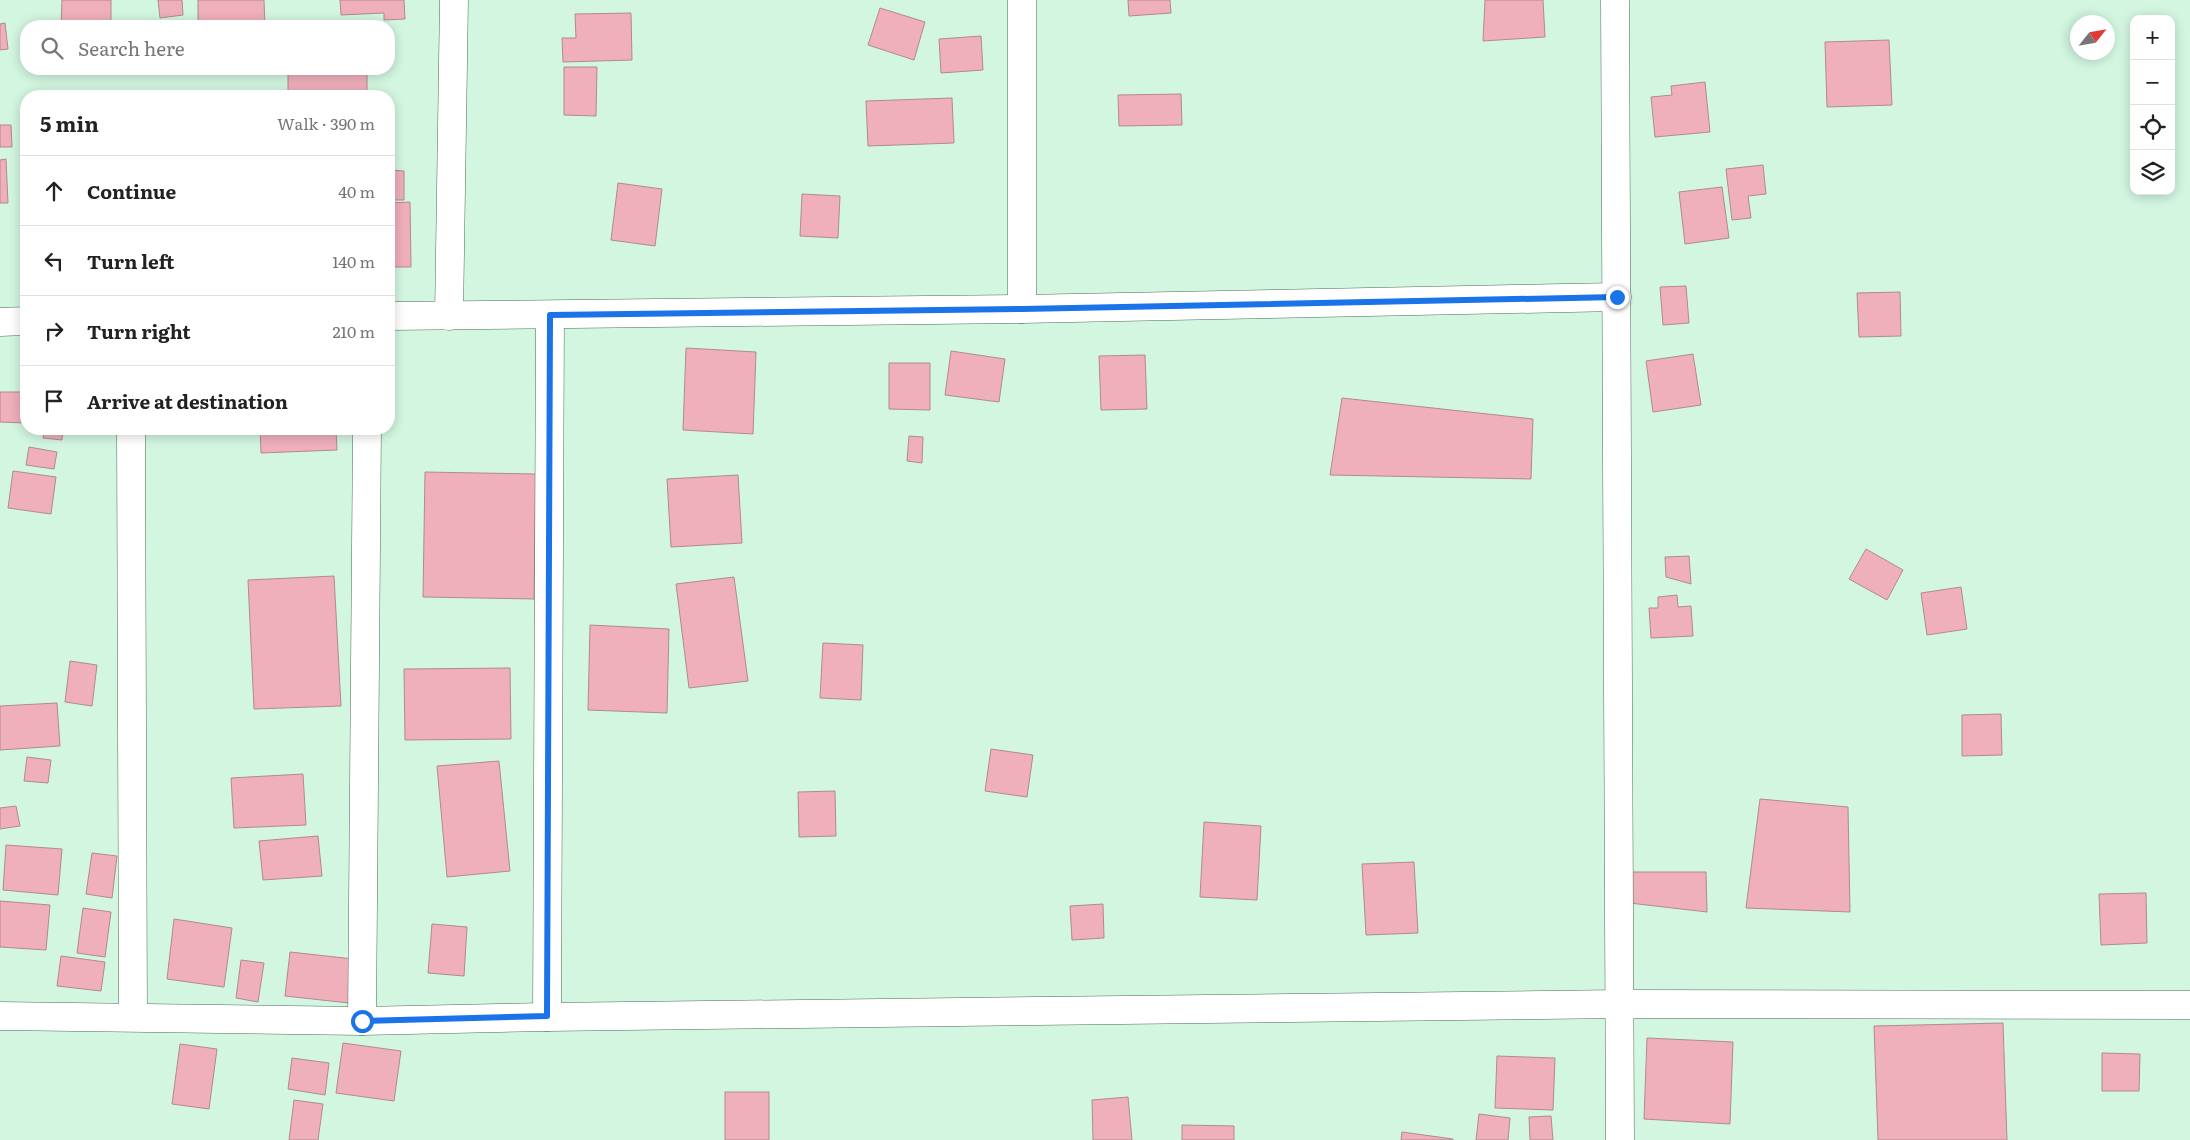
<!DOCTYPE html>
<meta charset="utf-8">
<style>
body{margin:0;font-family:Literata,serif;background:#f6f6f6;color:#222}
.controls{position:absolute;right:15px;top:15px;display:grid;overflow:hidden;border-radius:10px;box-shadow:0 2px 12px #0003}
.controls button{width:45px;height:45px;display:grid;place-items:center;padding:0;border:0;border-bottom:1px solid #e0e0e0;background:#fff;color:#222;font:25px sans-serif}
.compass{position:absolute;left:2070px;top:15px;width:45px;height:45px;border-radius:50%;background:#fff;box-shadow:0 2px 12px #0003;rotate:59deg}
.stop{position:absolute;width:15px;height:15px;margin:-11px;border:4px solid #1a73e8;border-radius:50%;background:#fff}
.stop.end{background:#1a73e8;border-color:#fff;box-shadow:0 1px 5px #0008}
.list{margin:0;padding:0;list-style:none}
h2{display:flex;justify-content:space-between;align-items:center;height:65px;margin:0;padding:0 20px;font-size:21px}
h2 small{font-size:16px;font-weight:400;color:#767676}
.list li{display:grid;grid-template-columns:32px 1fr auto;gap:15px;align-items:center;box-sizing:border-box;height:70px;padding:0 20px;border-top:1px solid #e0e0e0}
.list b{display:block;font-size:19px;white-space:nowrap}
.list em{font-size:16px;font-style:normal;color:#767676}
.icon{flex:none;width:28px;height:28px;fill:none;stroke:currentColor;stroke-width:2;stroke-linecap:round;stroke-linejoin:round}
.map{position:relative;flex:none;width:2190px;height:1140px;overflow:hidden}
.search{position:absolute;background:#fff;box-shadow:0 2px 12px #0003;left:20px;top:20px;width:375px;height:55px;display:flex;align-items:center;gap:12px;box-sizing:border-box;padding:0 18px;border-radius:20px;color:#767676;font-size:19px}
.panel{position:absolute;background:#fff;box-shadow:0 2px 12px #0003;left:20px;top:90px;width:375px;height:345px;border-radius:20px}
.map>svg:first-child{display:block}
.building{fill:#efafbb;stroke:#b18a91}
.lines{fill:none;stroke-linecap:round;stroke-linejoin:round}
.minor-casing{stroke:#4d6d5a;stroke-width:29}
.minor{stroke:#fff;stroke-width:28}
.route{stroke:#1a73e8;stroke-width:6}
</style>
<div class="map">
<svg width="2190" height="1140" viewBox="0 0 2190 1140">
<rect width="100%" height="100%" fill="#d2f6e0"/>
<g class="building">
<polygon points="62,0 111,0 111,26 61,26"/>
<polygon points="158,0 182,0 183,15 160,18"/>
<polygon points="198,0 264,0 265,26 198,26"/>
<polygon points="340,0 404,0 405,19 384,20 384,13 341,15"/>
<polygon points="1128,0 1170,0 1171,13 1129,16"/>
<polygon points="1485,0 1543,0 1545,37 1483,41"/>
<polygon points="880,8 925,22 914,60 868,45"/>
<polygon points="631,13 632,60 563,62 562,38 576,38 575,14"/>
<polygon points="5,23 8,49 0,50 0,24"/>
<polygon points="981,36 983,70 941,73 939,39"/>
<polygon points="1889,40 1892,105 1827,107 1825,42"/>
<polygon points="564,67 597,67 596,116 564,115"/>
<rect x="199" y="69" width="53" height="2"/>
<rect x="288" y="73" width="79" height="23"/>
<polygon points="1705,82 1710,132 1655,137 1651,97 1672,95 1671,86"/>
<polygon points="1181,94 1182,125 1119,126 1118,95"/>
<polygon points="952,98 954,143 868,146 866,101"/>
<polygon points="0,125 11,125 12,147 0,147"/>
<polygon points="6,159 8,203 0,203 0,160"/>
<polygon points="1763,165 1766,194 1748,196 1751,218 1732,220 1726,169"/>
<polygon points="389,170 404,171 404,200 389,200"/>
<polygon points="618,183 662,189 655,246 611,240"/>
<polygon points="1722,187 1729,238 1685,244 1679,192"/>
<polygon points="802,194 840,196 838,238 800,236"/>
<polygon points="410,202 411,267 389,267 389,203"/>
<polygon points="1686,286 1689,323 1663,325 1660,287"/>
<polygon points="1900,292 1901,336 1859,337 1857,293"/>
<polygon points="686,348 756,352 753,434 683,430"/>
<polygon points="951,351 1005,359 999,402 945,395"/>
<polygon points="1693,354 1701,405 1653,412 1646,361"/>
<polygon points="1145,355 1147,409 1101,410 1099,356"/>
<polygon points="889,363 930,363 930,410 889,409"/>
<polygon points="0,392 26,392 26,423 0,422"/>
<polygon points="1342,398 1533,419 1531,479 1330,475"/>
<polygon points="45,429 63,429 62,440 43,438"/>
<polygon points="260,429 336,429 337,450 261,453"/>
<polygon points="909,436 923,437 922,463 907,461"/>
<polygon points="29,447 57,452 54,469 26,465"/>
<polygon points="13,471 56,477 51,514 8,508"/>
<polygon points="425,472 536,474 534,599 423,597"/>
<polygon points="738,475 742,543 671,547 667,479"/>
<polygon points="1866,549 1903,570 1887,600 1849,579"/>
<polygon points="1689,556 1691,584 1666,577 1665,557"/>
<polygon points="334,576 341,706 254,709 248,580"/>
<polygon points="734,577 748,681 689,688 676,584"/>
<polygon points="1961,587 1967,629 1927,635 1921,593"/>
<polygon points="1677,595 1678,607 1691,606 1693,636 1651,638 1649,608 1658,608 1658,597"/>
<polygon points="590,625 669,629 667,713 588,710"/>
<polygon points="823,643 863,645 861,700 820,698"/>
<polygon points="70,661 97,665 92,706 65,702"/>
<polygon points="510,668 511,739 405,740 404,669"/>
<polygon points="57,703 60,746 0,750 0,706"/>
<polygon points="2001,714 2002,755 1962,756 1962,715"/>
<polygon points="991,749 1033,755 1027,797 985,791"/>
<polygon points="27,757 51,760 48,783 24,781"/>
<polygon points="499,761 510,871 447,877 437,766"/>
<polygon points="303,774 306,825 234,828 231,778"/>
<polygon points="835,791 836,836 799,837 798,792"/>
<polygon points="1760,799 1848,807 1850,912 1746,908"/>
<polygon points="16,806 20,826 0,829 0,808"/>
<polygon points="1204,822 1261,826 1257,900 1200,897"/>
<polygon points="318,836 322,876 263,880 259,841"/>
<polygon points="6,845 62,849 58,895 3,890"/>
<polygon points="92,853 117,856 112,898 86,894"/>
<polygon points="1414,862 1418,933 1366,935 1362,864"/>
<polygon points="1625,872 1706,872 1707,912 1621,902"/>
<polygon points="2146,893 2147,943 2101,945 2099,894"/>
<polygon points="0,901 50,905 46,950 0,947"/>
<polygon points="1103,904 1104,938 1072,940 1070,906"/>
<polygon points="83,908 111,912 105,957 77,953"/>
<polygon points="174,919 232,928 224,987 167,979"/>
<polygon points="432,924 467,927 464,976 428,973"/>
<polygon points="290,952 353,959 349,1003 285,996"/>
<polygon points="61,956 105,962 101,991 57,986"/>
<polygon points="241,960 264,963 258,1002 236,998"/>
<polygon points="2003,1023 2007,1140 1878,1140 1874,1026"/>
<polygon points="1647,1038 1733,1042 1730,1124 1644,1119"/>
<polygon points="343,1043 401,1051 394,1101 336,1093"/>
<polygon points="180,1044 217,1049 209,1109 172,1104"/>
<polygon points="2102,1053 2140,1054 2139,1091 2102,1091"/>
<polygon points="1497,1056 1555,1058 1553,1110 1495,1108"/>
<polygon points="292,1058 329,1063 325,1095 288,1089"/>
<rect x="725" y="1092" width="44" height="48"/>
<polygon points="1128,1097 1132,1140 1093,1140 1092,1100"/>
<polygon points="294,1100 323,1104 318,1140 289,1140"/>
<polygon points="1479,1114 1510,1118 1508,1140 1476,1140"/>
<polygon points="1551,1116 1553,1140 1530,1140 1529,1117"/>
<polygon points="1182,1125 1234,1126 1234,1140 1182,1140"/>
<polygon points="1402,1132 1453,1139 1453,1140 1401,1140"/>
</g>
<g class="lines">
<g class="minor-casing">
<g id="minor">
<polyline points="1022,0 1022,309"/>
<polyline points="1615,0 1620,1140"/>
<polyline points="389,316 1022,309 1617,297"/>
<polyline points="449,316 454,0"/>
<polyline points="0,322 26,321"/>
<polyline points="131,429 133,1017"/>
<polyline points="0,1016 362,1021 547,1017 1620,1004 2190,1005"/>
<polyline points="547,1017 550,315"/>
<polyline points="362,1021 367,429"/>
</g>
</g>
<use href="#minor" class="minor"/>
</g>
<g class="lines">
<polyline class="route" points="362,1021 547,1016 550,315 1022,309 1617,297"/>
</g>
</svg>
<div class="controls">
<button>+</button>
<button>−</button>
<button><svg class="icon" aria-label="locate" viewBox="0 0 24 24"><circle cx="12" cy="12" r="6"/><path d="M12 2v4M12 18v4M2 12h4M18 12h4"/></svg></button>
<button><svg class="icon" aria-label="layers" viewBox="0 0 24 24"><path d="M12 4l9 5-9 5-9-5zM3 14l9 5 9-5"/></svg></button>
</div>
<svg class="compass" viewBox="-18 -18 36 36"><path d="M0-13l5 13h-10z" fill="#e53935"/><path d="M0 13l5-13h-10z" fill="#767676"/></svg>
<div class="stop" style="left:362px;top:1021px"></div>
<div class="stop end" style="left:1617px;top:297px"></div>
<div class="search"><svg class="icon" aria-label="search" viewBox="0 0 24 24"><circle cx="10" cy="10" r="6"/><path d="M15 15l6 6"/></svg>Search here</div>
<section class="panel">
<h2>5 min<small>Walk · 390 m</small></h2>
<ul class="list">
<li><svg class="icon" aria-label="ahead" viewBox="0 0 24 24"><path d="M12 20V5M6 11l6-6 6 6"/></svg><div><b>Continue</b></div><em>40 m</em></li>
<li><svg class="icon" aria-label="left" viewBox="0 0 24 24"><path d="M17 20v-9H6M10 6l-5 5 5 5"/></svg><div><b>Turn left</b></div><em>140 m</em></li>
<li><svg class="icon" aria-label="right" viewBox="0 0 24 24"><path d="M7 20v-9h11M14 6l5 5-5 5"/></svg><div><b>Turn right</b></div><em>210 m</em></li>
<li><svg class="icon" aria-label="arrive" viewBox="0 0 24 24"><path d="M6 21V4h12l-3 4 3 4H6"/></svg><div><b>Arrive at destination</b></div></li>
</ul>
</section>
</div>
